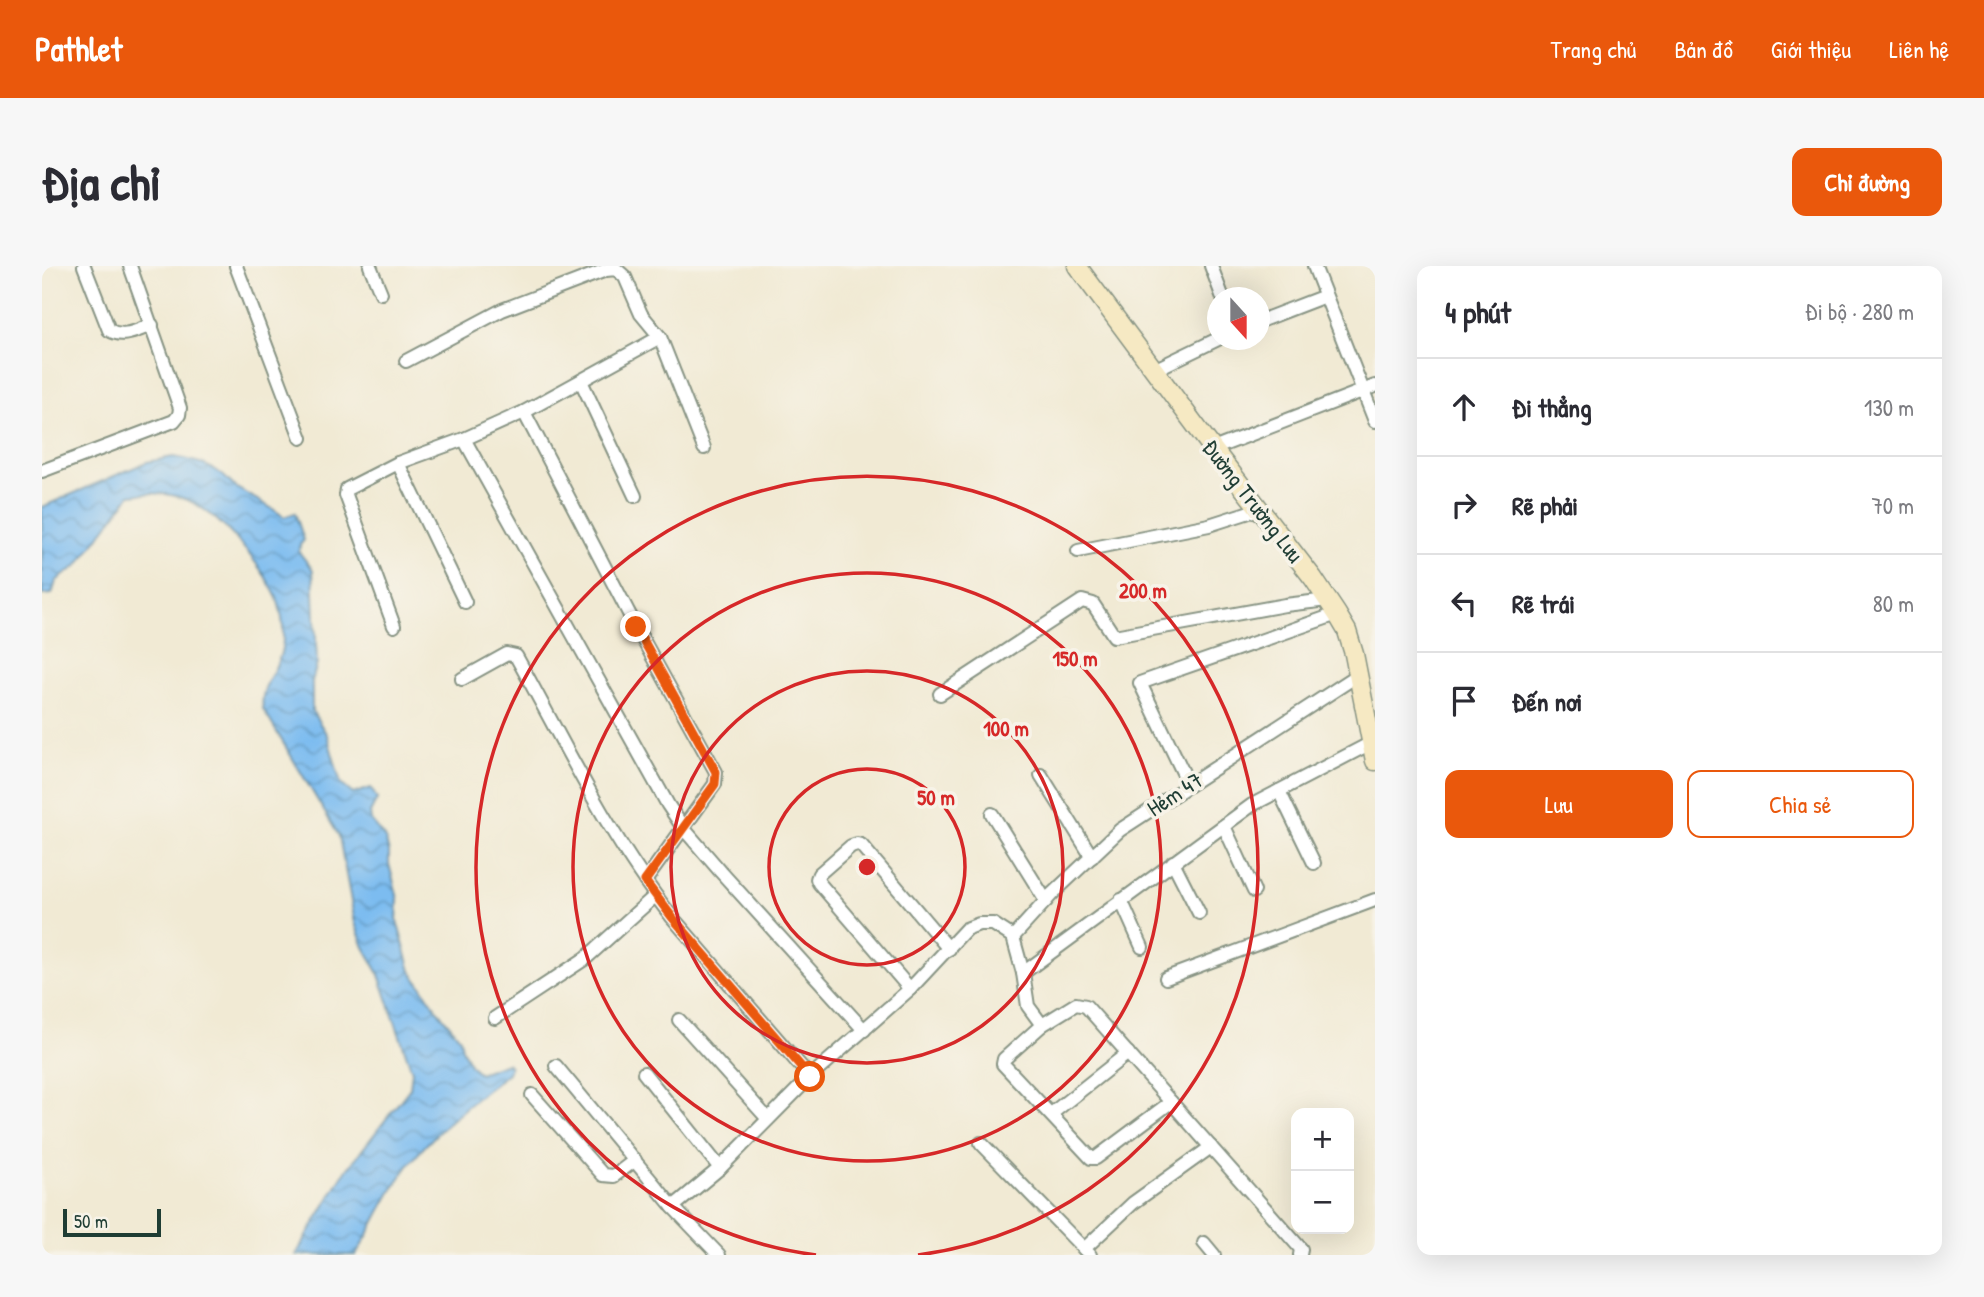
<!DOCTYPE html>
<html lang="vi">
<meta charset="utf-8">
<style>
body{margin:0;font-family:"Patrick Hand",sans-serif;background:#f7f7f7;color:#2b2b33}
.controls{position:absolute;right:21px;bottom:21px;display:grid;overflow:hidden;border-radius:14px;box-shadow:0 7px 28px #0002}
.controls button{width:63px;height:63px;display:grid;place-items:center;padding:0;border:0;border-bottom:2px solid #e1e1e2;background:#fff;color:#2b2b33;font:35px sans-serif}
.compass{position:absolute;left:1165px;top:21px;width:63px;height:63px;border-radius:50%;background:#fff;box-shadow:0 7px 28px #0002;rotate:159deg}
.scale{position:absolute;left:21px;bottom:18px;width:98px;box-sizing:border-box;padding-left:7px;border:4px solid #1f3d34;border-top:0;font-size:19px;line-height:24px;white-space:nowrap;color:#1f3d34;-webkit-text-stroke:5px #f7f3e8;paint-order:stroke}
.stop{position:absolute;width:21px;height:21px;margin:-16px;border:5px solid #ea580c;border-radius:50%;background:#fff}
.stop.end{background:#ea580c;border-color:#fff;box-shadow:0 2px 7px #0008}
.list{margin:0;padding:0;list-style:none}
h2{display:flex;justify-content:space-between;align-items:center;height:91px;margin:0;padding:0 28px;font-size:30px}
h2 small{font-size:23px;font-weight:400;color:#7c7c81}
.list li{display:grid;grid-template-columns:46px 1fr auto;gap:21px;align-items:center;box-sizing:border-box;height:98px;padding:0 28px;border-top:2px solid #e1e1e2}
.list b{display:block;font-size:26px;white-space:nowrap}
.list em{font-size:23px;font-style:normal;color:#7c7c81}
.actions{display:flex;gap:14px;padding:21px 28px}
.actions a{flex:1;padding:16px 0;border:2px solid #ea580c;border-radius:14px;text-align:center;font-size:24px;color:#ea580c}
.actions .main{background:#ea580c;color:#fff}
.icon{flex:none;width:38px;height:38px;fill:none;stroke:currentColor;stroke-width:2;stroke-linecap:round;stroke-linejoin:round}
.map{position:relative;flex:none;width:1333px;height:989px;overflow:hidden;border-radius:14px}
header{display:flex;align-items:center;gap:42px;box-sizing:border-box;height:98px;padding:0 35px;background:#ea580c;color:#fff}
header strong{font-size:33px}
nav{display:flex;gap:38px;margin-inline-start:auto;font-size:24px}
.intro{display:flex;align-items:center;justify-content:space-between;box-sizing:border-box;height:168px;padding:0 42px}
h1{margin:0;font-size:49px}
.button{padding:18px 32px;border-radius:14px;background:#ea580c;color:#fff;font-size:24px;font-weight:700}
main{display:flex;gap:42px;padding:0 42px}
aside{flex:1;background:#fff;border-radius:14px;box-shadow:0 7px 28px #0002}
.map>svg:first-child{display:block}
.water{fill:url(#water-waves);stroke:#4d7c92;stroke-width:2}
.lines{fill:none;stroke-linecap:round;stroke-linejoin:round}
.street-casing{stroke:#889484;stroke-width:16}
.secondary-casing{stroke:#889484;stroke-width:21}
.street{stroke:#fff;stroke-width:12}
.secondary{stroke:#f6e9c3;stroke-width:18}
.route{stroke:#ea580c;stroke-width:9}
.ring{fill:none;stroke:#d62828;stroke-width:3.5}
.labels{text-anchor:middle;stroke-width:7;stroke-linejoin:round;paint-order:stroke}
.street-label{font-size:23px;fill:#1f3d34;stroke:#f7f3e8}
.centre{fill:#d62828;stroke:#f7f3e8;stroke-width:3.5}
.ring-label{font-size:21px;text-anchor:middle;font-weight:bold;fill:#d62828;stroke:#f7f3e8;stroke-width:7;stroke-linejoin:round;paint-order:stroke}
</style>
<header>
<strong>Pathlet</strong>
<nav><a>Trang chủ</a><a>Bản đồ</a><a>Giới thiệu</a><a>Liên hệ</a></nav>
</header>
<div class="intro"><h1>Địa chỉ</h1><a class="button">Chỉ đường</a></div>
<main>
<div class="map">
<svg width="1333" height="989" viewBox="0 0 1333 989">
<defs>
<pattern id="water-waves" width="16" height="10" patternUnits="userSpaceOnUse" patternTransform="scale(1.75)"><rect width="16" height="10" fill="#7bbcf0"/><path d="M0 5q4-4 8 0t8 0" fill="none" stroke="#649ac3"/></pattern>
</defs>
<rect width="100%" height="100%" fill="#f7f3e8"/>
<filter id="ink" filterUnits="userSpaceOnUse"><feTurbulence type="fractalNoise" baseFrequency=".0143" numOctaves="2"/><feDisplacementMap in="SourceGraphic" scale="14" xChannelSelector="R" yChannelSelector="G"/><feConvolveMatrix kernelMatrix="1 2 1 2 8 2 1 2 1" color-interpolation-filters="sRGB"/></filter>
<filter id="wash" filterUnits="userSpaceOnUse"><feTurbulence type="fractalNoise" baseFrequency=".00686" numOctaves="4" result="noise"/><feDisplacementMap in="SourceGraphic" scale="28" xChannelSelector="R" yChannelSelector="G"/><feGaussianBlur stdDeviation="1.57" result="paint"/><feColorMatrix in="noise" values="0 0 0 0 0 0 0 0 0 0 0 0 0 0 0 0 0 1.4 0 .05"/><feComposite in="paint" operator="in"/></filter>
<g filter="url(#wash)">
<rect width="100%" height="100%" fill="#f1ead4"/>
<path class="water" d="M131 191C148 193 163 197 178 207 184 211 188 218 195 222 210 232 227 239 242 251L253 247 262 274 258 279 257 286 271 304 275 398 270 415V445L285 469 299 518 311 528 329 522 335 533 328 547 329 555 343 572 347 586V598L356 633 355 655 369 705 396 745 418 772 420 783 429 800 437 807 465 797 468 801 466 807C432 833 392 866 366 900 345 928 332 960 314 989H254L300 910 368 822 370 805 336 706 322 681 313 657 297 570 221 443C217 418 237 405 240 382 243 365 240 340 231 324 216 295 177 248 146 234 128 226 108 226 88 229L36 299 14 315 10 328 0 329V241L105 196Z"/>
</g>
<g filter="url(#ink)">
<g class="lines">
<g class="street-casing">
<g id="street">
<path d="M42 0 67 64C81 73 95 64 110 59"/>
<polyline points="194,0 259,172"/>
<polyline points="328,0 339,27"/>
<polyline points="1169,0 1181,32"/>
<polyline points="1272,0 1333,155"/>
<polyline points="1218,55 1283,30"/>
<polyline points="364,95 460,44 564,4 574,3 583,11 599,48 618,71"/>
<polyline points="1112,104 1176,73"/>
<polyline points="539,115 593,230"/>
<polyline points="482,146 594,361 674,506 673,518 603,615"/>
<polyline points="662,182 618,71 482,146 422,173 626,539 642,563 679,606 822,764"/>
<polyline points="1171,183 1333,120"/>
<polyline points="356,197 423,336"/>
<polyline points="0,205 132,155 137,149 138,142 88,0"/>
<polyline points="1036,285 1167,259 1217,243"/>
<polyline points="352,360 304,229 305,223 356,197 422,173"/>
<path d="M420 413 465 388 474 390C523 478 567 572 630 651L768 811"/>
<polyline points="898,428 1040,335 1051,338 1072,370 1243,339 1286,334"/>
<polyline points="999,509 1050,591"/>
<polyline points="1147,519 1098,417 1295,348"/>
<polyline points="1237,525 1272,597"/>
<polyline points="950,548 1004,635"/>
<polyline points="1182,560 1212,625"/>
<polyline points="1131,596 1157,647"/>
<polyline points="1079,634 1100,681"/>
<polyline points="971,671 1010,628 1078,564 1316,409"/>
<polyline points="981,707 1210,539 1329,477"/>
<polyline points="1124,712 1333,634"/>
<polyline points="868,723 777,617 775,613 777,608 809,580 815,578 819,579 907,683"/>
<polyline points="453,752 544,692 613,630"/>
<polyline points="637,754 726,853"/>
<polyline points="1000,759 962,793 961,798 1049,892 1054,892 1129,836"/>
<polyline points="514,800 631,941 677,989"/>
<polyline points="602,807 678,902"/>
<polyline points="490,829 561,909 572,910 593,894"/>
<polyline points="1009,848 1086,787"/>
<polyline points="939,877 1048,989"/>
<polyline points="631,941 678,902 768,811 868,723 924,663 937,658 951,658 971,671 981,707 986,740 1000,759 1034,738 1044,740 1259,983 1258,989"/>
<polyline points="1162,977 1172,989"/>
<polyline points="1042,983 1091,937 1169,881"/>
</g>
</g>
<g class="secondary-casing">
<polyline id="secondary" points="1035,0 1171,183 1271,312 1295,348 1305,365 1312,388 1333,495"/>
</g>
<use href="#street" class="street"/>
<use href="#secondary" class="secondary"/>
</g>
</g>
<g class="lines" filter="url(#ink)">
<polyline class="route" points="594,361 674,506 673,518 603,615 630,651 768,811"/>
</g>
<g class="ring">
<circle cx="825" cy="601" r="98"/>
<circle cx="825" cy="601" r="196"/>
<circle cx="825" cy="601" r="294"/>
<path d="M774 989A391 391 0 1 1 876 989"/>
</g>
<g class="labels">
<g class="street-label">
<text transform="translate(1211 235) rotate(52)" y="8">Đường Trường Lưu</text>
<text transform="translate(1133 528) rotate(-33)" y="8">Hẻm 47</text>
</g>
</g>
<circle cx="825" cy="601" r="10" class="centre"/>
<g class="ring-label">
<text x="1101" y="332">200 m</text>
<text x="1033" y="400">150 m</text>
<text x="964" y="470">100 m</text>
<text x="894" y="539">50 m</text>
</g>
</svg>
<div class="controls">
<button>+</button>
<button>−</button>
</div>
<svg class="compass" viewBox="-18 -18 36 36"><path d="M0-13l5 13h-10z" fill="#e53935"/><path d="M0 13l5-13h-10z" fill="#7c7c81"/></svg>
<div class="scale">50 m</div>
<div class="stop" style="left:768px;top:811px"></div>
<div class="stop end" style="left:594px;top:361px"></div>
</div>
<aside>
<h2>4 phút<small>Đi bộ · 280 m</small></h2>
<ul class="list">
<li><svg class="icon" aria-label="ahead" viewBox="0 0 24 24"><path d="M12 20V5M6 11l6-6 6 6"/></svg><div><b>Đi thẳng</b></div><em>130 m</em></li>
<li><svg class="icon" aria-label="right" viewBox="0 0 24 24"><path d="M7 20v-9h11M14 6l5 5-5 5"/></svg><div><b>Rẽ phải</b></div><em>70 m</em></li>
<li><svg class="icon" aria-label="left" viewBox="0 0 24 24"><path d="M17 20v-9H6M10 6l-5 5 5 5"/></svg><div><b>Rẽ trái</b></div><em>80 m</em></li>
<li><svg class="icon" aria-label="arrive" viewBox="0 0 24 24"><path d="M6 21V4h12l-3 4 3 4H6"/></svg><div><b>Đến nơi</b></div></li>
</ul>
<div class="actions"><a class="main">Lưu</a><a>Chia sẻ</a></div>
</aside>
</main>
